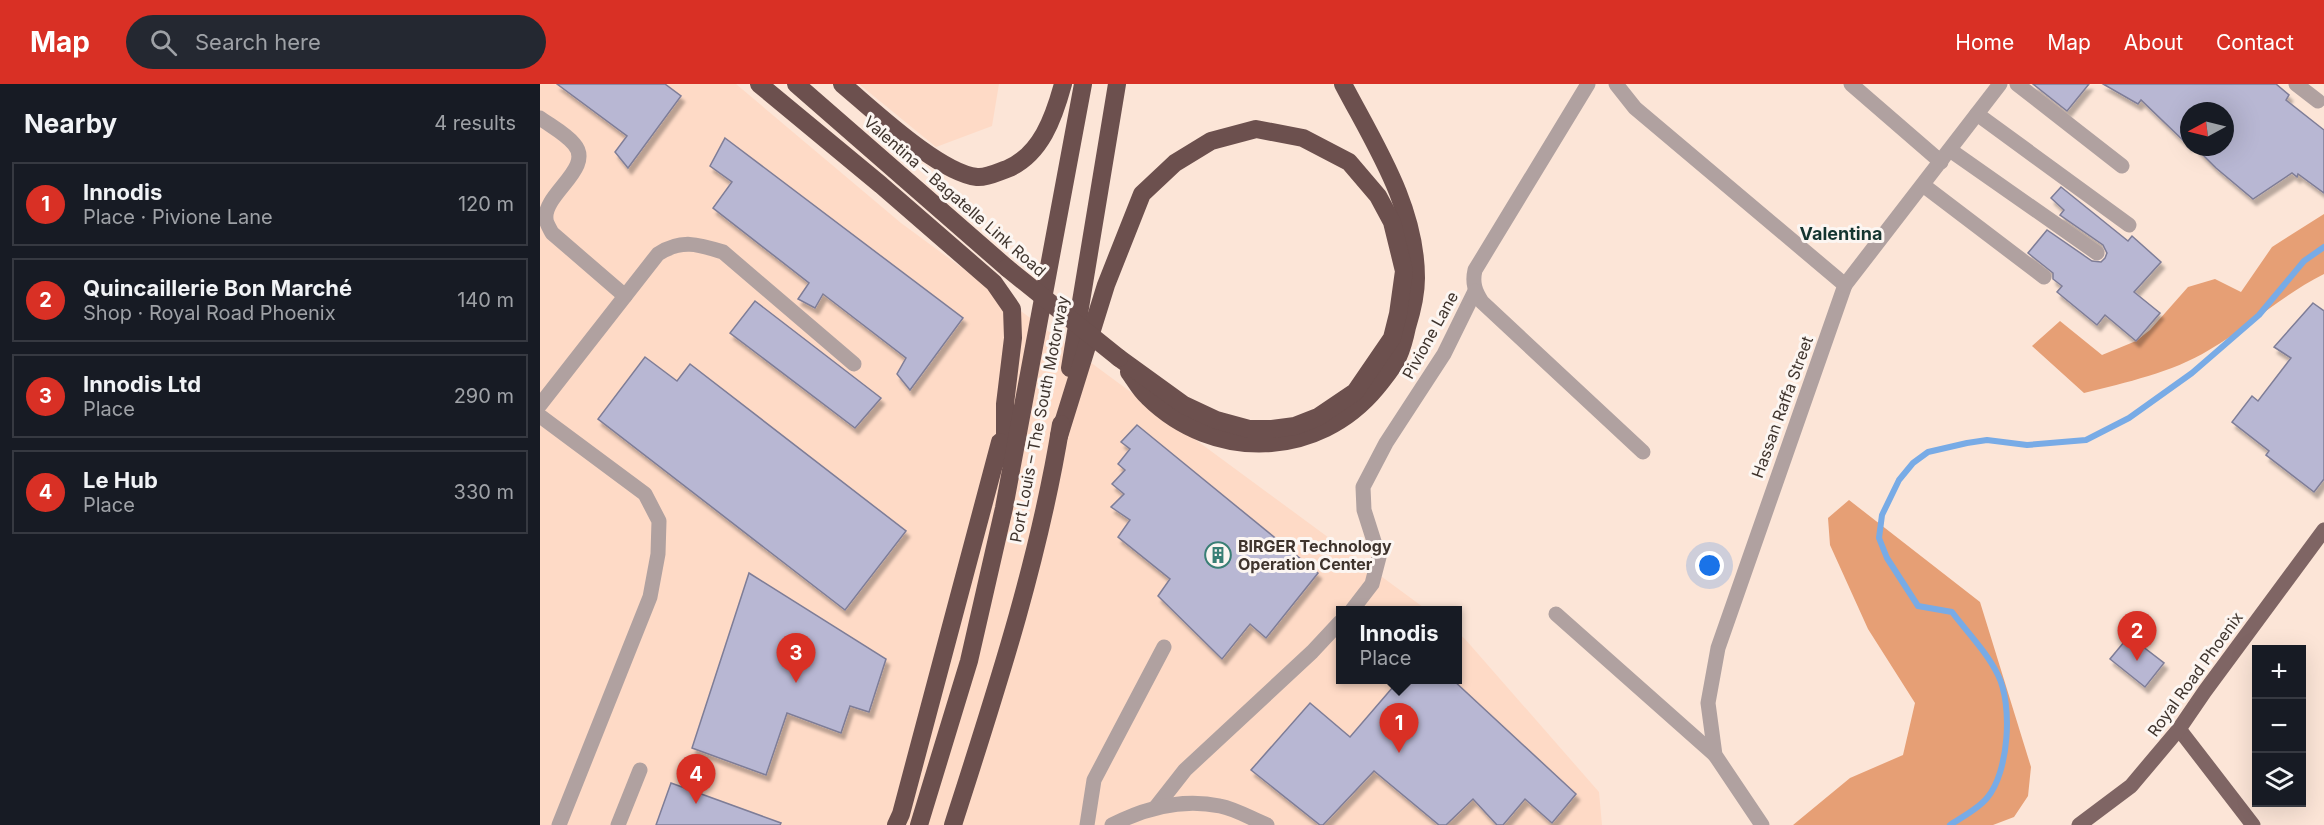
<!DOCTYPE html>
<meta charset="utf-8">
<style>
body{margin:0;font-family:Inter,sans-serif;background:#242831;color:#f1f3f6}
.controls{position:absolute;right:18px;bottom:18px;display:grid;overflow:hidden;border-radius:0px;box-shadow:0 6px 24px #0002}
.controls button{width:54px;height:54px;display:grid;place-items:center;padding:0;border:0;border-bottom:2px solid #363941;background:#171b24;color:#f1f3f6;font:30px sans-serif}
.compass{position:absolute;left:1640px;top:18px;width:54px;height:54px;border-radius:50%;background:#171b24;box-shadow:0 6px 24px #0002;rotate:263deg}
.you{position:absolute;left:1170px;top:482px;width:21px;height:21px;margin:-15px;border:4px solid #fff;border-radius:50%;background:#1a73e8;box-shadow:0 0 0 9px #1a73e833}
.badge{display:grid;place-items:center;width:39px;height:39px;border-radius:50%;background:#d93025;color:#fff;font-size:20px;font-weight:700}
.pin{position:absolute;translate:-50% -50px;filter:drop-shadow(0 2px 3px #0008)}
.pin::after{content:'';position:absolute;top:32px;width:21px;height:18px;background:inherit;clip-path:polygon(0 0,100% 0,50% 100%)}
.popup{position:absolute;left:796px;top:522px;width:126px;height:78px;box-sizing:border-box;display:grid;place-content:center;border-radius:0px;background:#171b24;filter:drop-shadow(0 2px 4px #0005);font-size:20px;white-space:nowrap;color:#9ea1a6}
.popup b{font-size:22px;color:#f1f3f6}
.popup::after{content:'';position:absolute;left:50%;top:100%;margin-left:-12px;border:12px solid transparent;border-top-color:#171b24}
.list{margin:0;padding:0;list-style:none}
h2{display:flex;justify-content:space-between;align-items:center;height:78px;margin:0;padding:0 24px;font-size:26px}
h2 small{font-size:20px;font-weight:400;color:#9ea1a6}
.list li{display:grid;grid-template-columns:39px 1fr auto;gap:18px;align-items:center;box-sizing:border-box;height:84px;margin:0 12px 12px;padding:0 12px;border:2px solid #363941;border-radius:0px}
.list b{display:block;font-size:22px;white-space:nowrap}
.list p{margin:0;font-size:20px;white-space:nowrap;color:#9ea1a6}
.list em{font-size:20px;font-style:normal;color:#9ea1a6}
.icon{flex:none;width:33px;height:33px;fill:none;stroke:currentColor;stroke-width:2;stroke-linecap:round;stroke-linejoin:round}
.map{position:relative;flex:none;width:1784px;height:741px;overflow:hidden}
header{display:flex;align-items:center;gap:36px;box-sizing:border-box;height:84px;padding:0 30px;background:#d93025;color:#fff}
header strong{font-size:28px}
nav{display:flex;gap:33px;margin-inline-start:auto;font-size:21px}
.search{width:420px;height:54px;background:#242831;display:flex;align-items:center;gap:15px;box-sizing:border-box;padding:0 21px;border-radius:33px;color:#9ea1a6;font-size:22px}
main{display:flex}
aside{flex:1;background:#171b24}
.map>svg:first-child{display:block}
.built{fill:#fedac6}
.forest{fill:#e69f75}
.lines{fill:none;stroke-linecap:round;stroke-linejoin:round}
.stream{stroke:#78abe6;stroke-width:6}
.building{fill:#b8b7d3;stroke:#7e7d97;stroke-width:1.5;filter:url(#shadow)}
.minor{stroke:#b0a1a0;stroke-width:15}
.major{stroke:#7f6564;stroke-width:15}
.highway{stroke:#6c504e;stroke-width:18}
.highway-bridge{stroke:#6c504e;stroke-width:18}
.labels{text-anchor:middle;stroke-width:6;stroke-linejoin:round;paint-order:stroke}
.street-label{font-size:16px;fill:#3f342d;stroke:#fcf6f2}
.poi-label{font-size:16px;font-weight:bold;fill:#3f342d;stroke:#fcf6f2;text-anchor:start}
.neighbourhood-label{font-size:18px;font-weight:bold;fill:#143530;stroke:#fcf6f2}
</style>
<header>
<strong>Map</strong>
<div class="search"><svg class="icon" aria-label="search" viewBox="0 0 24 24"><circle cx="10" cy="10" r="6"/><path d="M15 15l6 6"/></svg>Search here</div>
<nav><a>Home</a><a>Map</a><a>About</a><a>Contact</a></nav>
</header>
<main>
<aside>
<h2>Nearby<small>4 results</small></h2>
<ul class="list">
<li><span class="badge">1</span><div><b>Innodis</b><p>Place · Pivione Lane</p></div><em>120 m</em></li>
<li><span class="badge">2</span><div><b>Quincaillerie Bon Marché</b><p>Shop · Royal Road Phoenix</p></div><em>140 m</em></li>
<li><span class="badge">3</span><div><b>Innodis Ltd</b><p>Place</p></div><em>290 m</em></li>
<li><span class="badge">4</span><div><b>Le Hub</b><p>Place</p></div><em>330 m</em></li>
</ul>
</aside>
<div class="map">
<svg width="1784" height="741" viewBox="0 0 1784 741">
<defs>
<filter id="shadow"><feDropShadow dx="3.5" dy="6" stdDeviation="1.5" flood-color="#0004"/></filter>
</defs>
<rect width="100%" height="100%" fill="#fce5d7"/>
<g class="built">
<polygon points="0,0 196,0 361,139 887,526 800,526 800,596 918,596 918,549 925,555 1059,708 1062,741 0,741"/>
<polygon points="319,0 459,0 452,42 396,63"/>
</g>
<g class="forest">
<path d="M1784 130V190C1742 211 1709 243 1669 266 1631 289 1587 298 1544 309L1492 262 1520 237 1562 271 1596 257 1610 246 1648 203 1675 195 1701 208 1732 163Z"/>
<polygon points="1309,416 1440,518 1491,683 1488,712 1474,733 1453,741 1253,741 1310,694 1363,671 1375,619 1328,545 1290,461 1288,434"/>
</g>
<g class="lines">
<path class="stream" d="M1410 741C1422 733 1438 725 1447 714 1469 688 1473 621 1458 591 1447 568 1427 548 1412 528L1378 522 1347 474 1339 454 1342 431 1359 396 1373 379 1388 368 1427 359 1447 356 1487 361 1546 356 1589 334 1652 289 1719 231 1764 177 1784 163"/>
</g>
<g class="building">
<polygon points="17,0 125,0 141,12 88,84 75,68 87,52"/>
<polygon points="1493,0 1549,0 1527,27"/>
<polygon points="1563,0 1736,0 1749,11 1746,16 1784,46 1784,109 1758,90 1757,93 1752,89 1713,115 1676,84 1655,63 1685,63 1685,27 1649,27 1649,62 1601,16 1598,20"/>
<polygon points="185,54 423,234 370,306 357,290 366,274 283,210 275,224 258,215 269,199 173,124 192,98 170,82"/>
<polygon points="1521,103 1588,157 1592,152 1621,178 1594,208 1620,229 1596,257 1565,231 1557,241 1517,208 1522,202 1513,195 1513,189 1488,169 1507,146 1552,177 1561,178 1565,174 1567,169 1563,161 1520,131 1524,126 1511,114"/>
<polygon points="215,217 341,314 315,344 190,249"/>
<polygon points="1773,219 1784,227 1784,395 1774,408 1726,371 1729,367 1692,338 1712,312 1718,317 1751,274 1734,263"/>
<polygon points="105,273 137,297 150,280 366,447 305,526 58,335"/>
<polygon points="597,341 778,489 726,554 710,540 682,575 618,512 630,495 578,453 590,436 571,423 584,410 572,400 585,386 578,380 590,365 581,358"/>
<polygon points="209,489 346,575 329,628 310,622 301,649 247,629 226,691 152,664"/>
<polygon points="1589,552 1624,579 1605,603 1570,575"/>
<polygon points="859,596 913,596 1036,710 1012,739 985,715 963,741 957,741 933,715 906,741 899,741 834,687 783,741 780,741 711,686 770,619 810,653"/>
<polygon points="131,699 241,739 240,741 116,741"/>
</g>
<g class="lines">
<g class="minor">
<path d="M1048 0 935 186C932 199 935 207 942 218L1103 368"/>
<polyline points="1076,0 1095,24 1305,201 1178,564 1168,619 1175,671 1222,741"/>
<polyline points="1311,0 1401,78"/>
<polyline points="1477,0 1582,82"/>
<polyline points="1756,0 1778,17"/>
<polyline points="1437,30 1589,141"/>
<path d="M0 34C11 42 26 50 34 60 55 84 3 110 6 135 6 139 10 145 12 149L85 212"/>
<polyline points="1410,66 1557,169"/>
<polyline points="1383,101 1504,193"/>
<polyline points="1305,201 1460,0"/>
<path d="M0 321 118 170C141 155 158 160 183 168L314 280"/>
<polyline points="0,332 105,410 119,437 118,470 110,513 19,741"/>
<polyline points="812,526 832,500 839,473 824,426 823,403 846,359 904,270 935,207"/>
<polyline points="1016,530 1175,671"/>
<polyline points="616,723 645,686 772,568 800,538"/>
<polyline points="78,741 100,686"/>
<polyline points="547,741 554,696 624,563"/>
<path d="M572 741C605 724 642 714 680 722 696 725 712 735 727 741"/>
</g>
<g class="major">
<polyline points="1639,645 1713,741"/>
<polyline points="1539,741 1591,702 1639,645 1665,607 1784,446"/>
</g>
<g class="highway">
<polyline points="219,0 341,101 454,199 472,225 473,254 465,320 465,375"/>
<polyline points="256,0 467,184"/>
<path d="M302 0C332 25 399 89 437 93 447 94 458 88 467 85 501 71 514 33 523 0"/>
<polyline points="530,284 577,0"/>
<path d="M589 288C595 296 600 306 608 313 674 378 778 375 837 303 844 294 853 284 858 273 862 264 865 253 867 243 872 227 876 211 876 194 876 123 835 61 803 0"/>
<polyline points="519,352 566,201 602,110 635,79 671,57 716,45 763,54 809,78 838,112 852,138 864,187 858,230 852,254 815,308 778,333 755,342 732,345 709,345 676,336 644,321 579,274"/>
<polyline points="356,741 361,730 460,358"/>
<polyline points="379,741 429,577 464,424 543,0"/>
<path d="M413 741C455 610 499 477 521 340"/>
</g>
<polyline class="highway-bridge" points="467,184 579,274"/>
</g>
<defs>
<g id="building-ring" transform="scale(1.35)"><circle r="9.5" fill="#fcf6f2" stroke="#397f75" stroke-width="1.5"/><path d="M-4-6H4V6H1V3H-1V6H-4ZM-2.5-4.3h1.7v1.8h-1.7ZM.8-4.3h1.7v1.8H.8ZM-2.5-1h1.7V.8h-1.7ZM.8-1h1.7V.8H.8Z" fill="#397f75"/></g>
</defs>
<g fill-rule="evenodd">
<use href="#building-ring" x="678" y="471"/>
</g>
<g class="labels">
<g class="street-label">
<text transform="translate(415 112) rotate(41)" y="6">Valentina – Bagatelle Link Road</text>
<text transform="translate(890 251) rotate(-61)" y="6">Pivione Lane</text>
<text transform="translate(1242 323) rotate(-70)" y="6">Hassan Raffa Street</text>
<text transform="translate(499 335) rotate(-79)" y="6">Port Louis – The South Motorway</text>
<text transform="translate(1655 590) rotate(-54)" y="6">Royal Road Phoenix</text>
</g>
<g class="poi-label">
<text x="698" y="468">BIRGER Technology<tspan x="698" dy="18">Operation Center</tspan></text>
</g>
<g class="neighbourhood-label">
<text x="1301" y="156">Valentina</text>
</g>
</g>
</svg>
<div class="controls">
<button>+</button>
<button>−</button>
<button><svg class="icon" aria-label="layers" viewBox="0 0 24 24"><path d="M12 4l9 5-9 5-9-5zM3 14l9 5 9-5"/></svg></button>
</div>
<svg class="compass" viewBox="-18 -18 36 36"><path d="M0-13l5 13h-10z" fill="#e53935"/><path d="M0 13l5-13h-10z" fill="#9ea1a6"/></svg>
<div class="you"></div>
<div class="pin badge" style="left:859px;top:669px">1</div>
<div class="popup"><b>Innodis</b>Place</div>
<div class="pin badge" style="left:1597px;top:577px">2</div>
<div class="pin badge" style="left:256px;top:599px">3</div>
<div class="pin badge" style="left:156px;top:720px">4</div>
</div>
</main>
